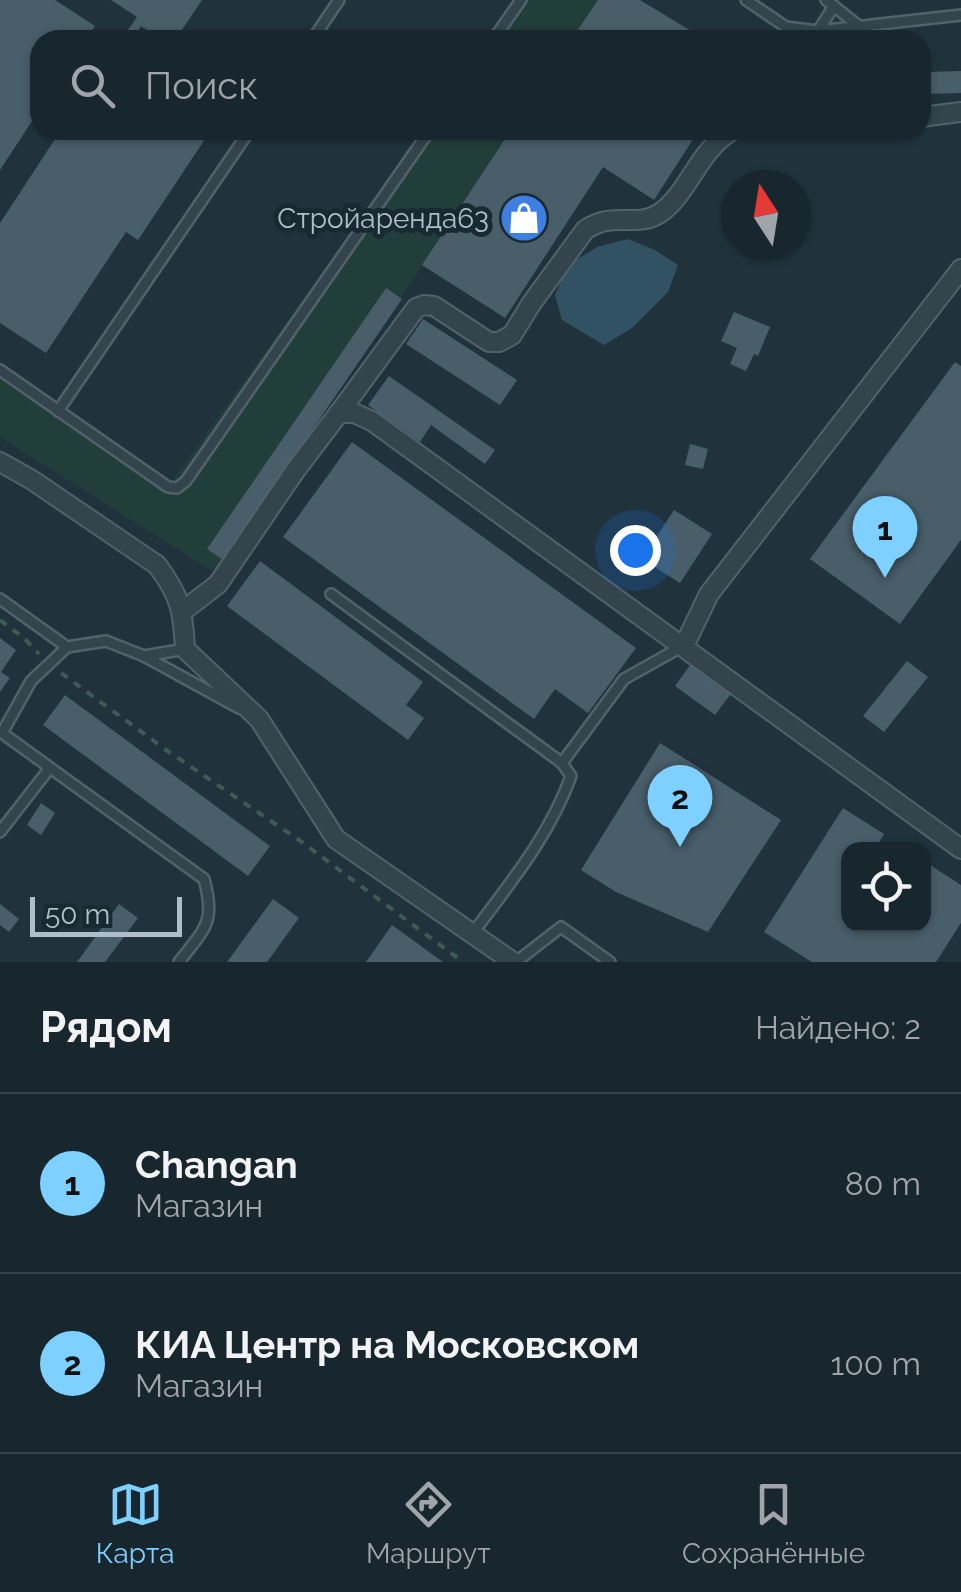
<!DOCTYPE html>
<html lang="ru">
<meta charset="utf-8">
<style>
body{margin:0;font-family:Raleway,sans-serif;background:#212e36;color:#f1f3f6}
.controls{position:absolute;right:30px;bottom:30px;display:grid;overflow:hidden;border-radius:20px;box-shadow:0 2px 8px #0004}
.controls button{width:90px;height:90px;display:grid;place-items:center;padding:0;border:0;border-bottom:2px solid #36434a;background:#18262e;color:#f1f3f6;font:50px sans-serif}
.compass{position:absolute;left:721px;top:170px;width:90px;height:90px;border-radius:50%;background:#18262e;box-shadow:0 2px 8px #0004;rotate:348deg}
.scale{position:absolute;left:30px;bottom:25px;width:152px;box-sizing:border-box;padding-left:10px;border:5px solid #afbfc9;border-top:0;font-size:28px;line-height:35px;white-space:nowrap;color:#afbfc9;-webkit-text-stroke:8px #192931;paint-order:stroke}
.you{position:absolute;left:635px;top:550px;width:35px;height:35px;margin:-25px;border:8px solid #fff;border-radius:50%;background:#1a73e8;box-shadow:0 0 0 15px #1a73e833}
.badge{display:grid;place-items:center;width:65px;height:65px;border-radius:50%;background:#7dd0ff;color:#111;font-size:32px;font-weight:700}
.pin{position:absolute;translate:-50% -82px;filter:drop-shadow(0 2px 5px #0008)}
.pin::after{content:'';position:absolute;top:52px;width:35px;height:30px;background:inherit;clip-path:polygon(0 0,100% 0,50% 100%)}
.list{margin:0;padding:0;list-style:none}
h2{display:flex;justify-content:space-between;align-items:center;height:130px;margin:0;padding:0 40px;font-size:42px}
h2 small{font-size:32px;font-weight:400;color:#9fa5aa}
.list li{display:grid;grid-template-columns:65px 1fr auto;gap:30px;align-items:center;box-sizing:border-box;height:180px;padding:0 40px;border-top:2px solid #36434a}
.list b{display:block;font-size:38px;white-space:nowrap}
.list p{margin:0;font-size:32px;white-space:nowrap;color:#9fa5aa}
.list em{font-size:32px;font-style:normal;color:#9fa5aa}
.icon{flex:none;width:55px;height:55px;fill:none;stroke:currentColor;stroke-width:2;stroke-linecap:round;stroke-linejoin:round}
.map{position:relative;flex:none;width:961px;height:962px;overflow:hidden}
.search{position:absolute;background:#18262e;box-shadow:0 2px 8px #0004;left:30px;right:30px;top:30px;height:110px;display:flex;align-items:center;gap:25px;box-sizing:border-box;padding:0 35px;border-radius:30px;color:#9fa5aa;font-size:38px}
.sheet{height:490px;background:#18262e}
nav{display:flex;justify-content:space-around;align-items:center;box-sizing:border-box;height:140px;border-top:2px solid #36434a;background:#18262e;font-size:28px;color:#9fa5aa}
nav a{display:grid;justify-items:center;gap:5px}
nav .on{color:#7dd0ff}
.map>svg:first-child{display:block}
.green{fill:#223e3a}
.water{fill:#305263}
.building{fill:#485e69}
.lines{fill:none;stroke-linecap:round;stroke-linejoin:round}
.lane-casing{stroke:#52626a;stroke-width:14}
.street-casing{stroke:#52626a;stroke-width:22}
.path{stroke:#405a56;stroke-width:4;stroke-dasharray:8 8;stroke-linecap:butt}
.lane{stroke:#34444d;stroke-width:9}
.street{stroke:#34444d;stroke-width:18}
.labels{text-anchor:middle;stroke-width:10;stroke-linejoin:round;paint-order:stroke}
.poi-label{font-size:28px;fill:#afbfc9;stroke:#192931;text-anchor:end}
</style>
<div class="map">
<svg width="961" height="962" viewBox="0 0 961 962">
<rect width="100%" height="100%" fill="#20333d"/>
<g class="green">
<polygon points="518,0 598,0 572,40 489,40"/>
<polygon points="425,130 512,130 217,574 0,437 0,375 168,487"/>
</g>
<polygon class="water" points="628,239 655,250 678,265 668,292 632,328 604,345 562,320 555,295 568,265 597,247"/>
<g class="building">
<polygon points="0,0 55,0 95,26 86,40 40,40 40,109 0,170"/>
<polygon points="111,0 202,0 175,40 162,40 141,26 132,40 121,40 137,17"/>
<polygon points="598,0 640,0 706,40 571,40"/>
<polygon points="961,71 961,93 927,94 926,72"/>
<polygon points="61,130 211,130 138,240 126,232 46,353 0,323 0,223"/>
<polygon points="511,130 699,130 654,200 603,167 505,318 422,265"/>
<polygon points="386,288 402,299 223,560 207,549"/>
<polygon points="734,312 770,327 758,356 754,354 746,371 730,364 737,348 721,341"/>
<polygon points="423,319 517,380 500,405 406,344"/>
<polygon points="955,362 961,366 961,540 900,624 810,559"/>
<polygon points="389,376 495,450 485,464 431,425 420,442 368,405"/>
<polygon points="352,442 636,648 588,713 555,689 534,719 283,537"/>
<polygon points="690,444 708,449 703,469 685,465"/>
<polygon points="674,510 712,534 680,583 642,559"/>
<polygon points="260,561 423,682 406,705 424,718 408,740 227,606"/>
<polygon points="0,638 16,650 1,672 10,678 0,692"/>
<polygon points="693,661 733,691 715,715 675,686"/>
<polygon points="907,661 928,677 884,732 863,716"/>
<polygon points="65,695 270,846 248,876 43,725"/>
<polygon points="660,743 781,820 708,932 616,892 581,870"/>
<polygon points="41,803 55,813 41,835 27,825"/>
<polygon points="843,808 884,834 875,849 848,849 848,924 924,924 924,861 961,885 961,923 936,962 812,962 764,932"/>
<polygon points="273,899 299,918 267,962 227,962"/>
<polygon points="0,904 19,919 9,932 0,925"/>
<polygon points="119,904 138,918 105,962 77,962"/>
<polygon points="392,925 443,962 366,962"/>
</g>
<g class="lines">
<g class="lane-casing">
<g id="lane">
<polyline points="746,0 786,27 818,31 811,40"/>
<polyline points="826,0 859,26"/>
<polyline points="834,6 818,31 961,15"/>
<polyline points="312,40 339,0"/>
<polyline points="493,40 521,0"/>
<polyline points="0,370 168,487 177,488 186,481 430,130"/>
<polyline points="58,411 250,130"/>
<polyline points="331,594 562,763 624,679 683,646"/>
<polyline points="0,599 67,647"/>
<polyline points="144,656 185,649"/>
<polyline points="0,832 49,769"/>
<path d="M473 933C510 883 550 835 571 776L562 763"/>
<path d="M179 962C205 928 216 923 204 879L2 733 31 681 67 647 106 641 144 656 239 708"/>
<polyline points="516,962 561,927 610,962"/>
</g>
</g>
<g class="street-casing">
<g id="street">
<polyline points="921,117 961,112"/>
<path d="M339 413 416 308 424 305 434 306 489 342H499L512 335 531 304 585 230C615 210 636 229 660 213 689 193 698 150 733 130"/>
<path d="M0 462 32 480 157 565C181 597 183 611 185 649L259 719 336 839 513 962"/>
<polyline points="183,611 218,584 295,471 339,413 354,413 372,421 961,849"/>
<polyline points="684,646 709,594 961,269"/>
</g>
</g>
<g class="path">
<polyline points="0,620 24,638 39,654"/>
<polyline points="61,673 169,752 299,840 463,962"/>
</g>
<use href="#lane" class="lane"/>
<use href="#street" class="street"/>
</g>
<defs>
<g id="shop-disc" transform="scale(2.5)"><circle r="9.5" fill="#3f7fe0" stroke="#192931"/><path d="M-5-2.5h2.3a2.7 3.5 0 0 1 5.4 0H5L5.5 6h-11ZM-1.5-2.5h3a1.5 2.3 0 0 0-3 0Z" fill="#fff"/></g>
</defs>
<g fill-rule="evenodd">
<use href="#shop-disc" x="524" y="218"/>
</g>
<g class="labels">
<g class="poi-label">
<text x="489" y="228">Стройаренда63</text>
</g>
</g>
</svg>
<div class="controls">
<button><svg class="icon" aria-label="locate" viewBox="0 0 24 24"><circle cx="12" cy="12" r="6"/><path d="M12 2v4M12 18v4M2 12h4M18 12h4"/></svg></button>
</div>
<svg class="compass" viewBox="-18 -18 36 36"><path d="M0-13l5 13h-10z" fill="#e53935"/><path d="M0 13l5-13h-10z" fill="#9fa5aa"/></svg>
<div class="scale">50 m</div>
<div class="you"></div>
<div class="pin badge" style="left:885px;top:578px">1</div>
<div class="pin badge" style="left:680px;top:847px">2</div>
<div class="search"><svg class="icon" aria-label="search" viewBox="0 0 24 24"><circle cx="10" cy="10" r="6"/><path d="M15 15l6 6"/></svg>Поиск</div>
</div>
<section class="sheet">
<h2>Рядом<small>Найдено: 2</small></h2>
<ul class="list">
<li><span class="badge">1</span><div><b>Changan</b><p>Магазин</p></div><em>80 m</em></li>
<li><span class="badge">2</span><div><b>КИА Центр на Московском</b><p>Магазин</p></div><em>100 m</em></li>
</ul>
</section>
<nav>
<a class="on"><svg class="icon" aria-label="map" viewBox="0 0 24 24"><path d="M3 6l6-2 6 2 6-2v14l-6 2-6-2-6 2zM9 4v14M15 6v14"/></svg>Карта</a>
<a><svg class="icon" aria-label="directions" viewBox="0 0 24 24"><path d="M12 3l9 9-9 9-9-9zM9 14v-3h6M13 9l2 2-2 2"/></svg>Маршрут</a>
<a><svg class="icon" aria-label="saved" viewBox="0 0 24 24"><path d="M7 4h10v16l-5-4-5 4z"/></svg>Сохранённые</a>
</nav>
